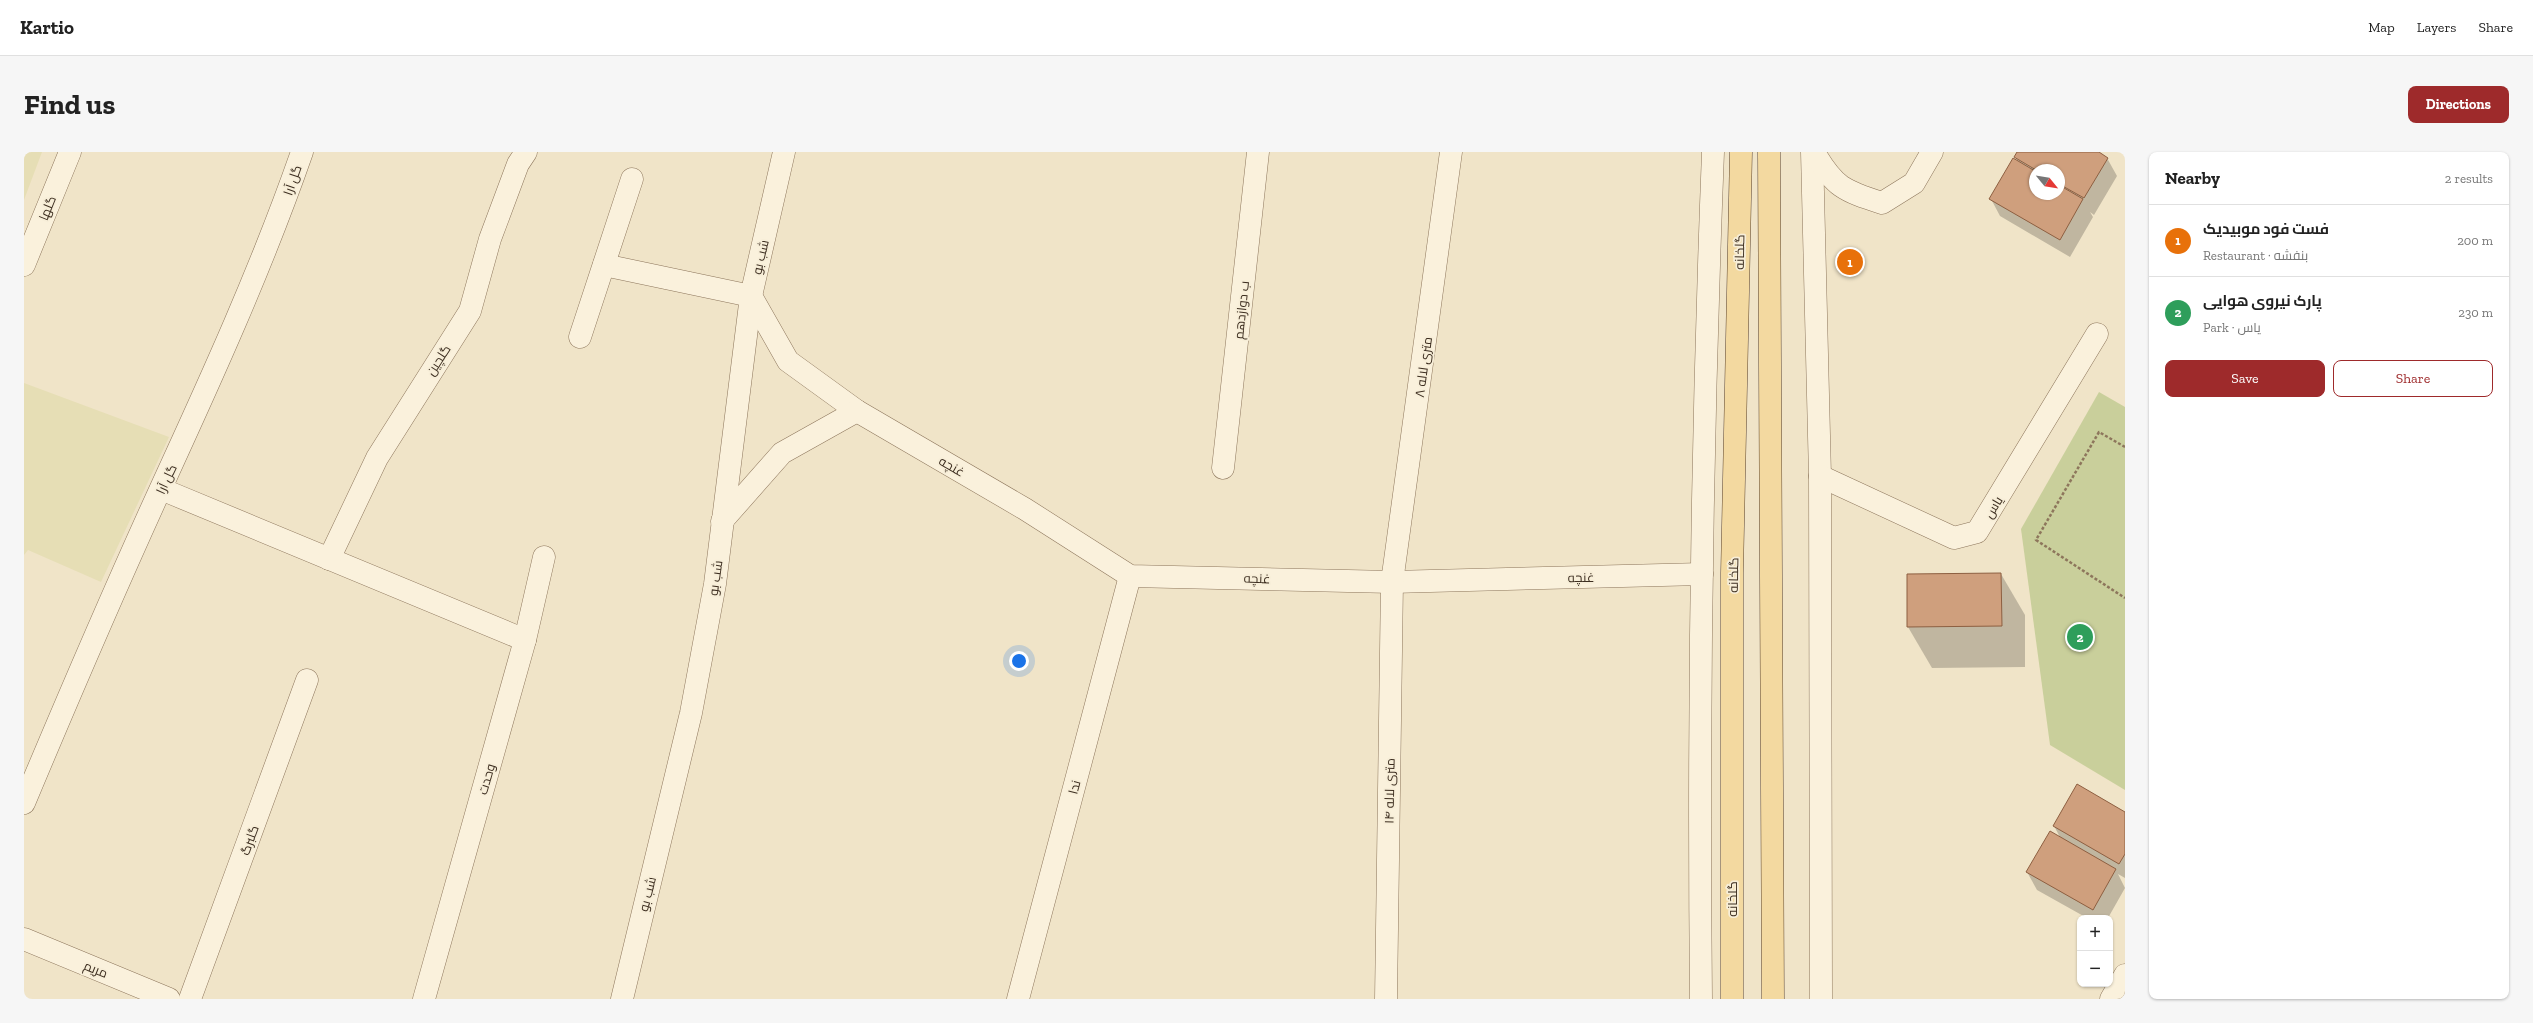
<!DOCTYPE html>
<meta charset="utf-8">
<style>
body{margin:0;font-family:"Zilla Slab",Cairo,serif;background:#f6f6f6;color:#222}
.controls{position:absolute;right:12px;bottom:12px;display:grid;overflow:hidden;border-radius:8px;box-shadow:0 1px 3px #0004}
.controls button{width:36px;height:36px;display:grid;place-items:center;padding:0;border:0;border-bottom:1px solid #e0e0e0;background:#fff;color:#222;font:20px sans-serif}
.compass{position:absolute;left:2005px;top:12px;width:36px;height:36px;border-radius:50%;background:#fff;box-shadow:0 1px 3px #0004;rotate:120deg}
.you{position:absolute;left:995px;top:509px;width:14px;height:14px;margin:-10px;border:3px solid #fff;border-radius:50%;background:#1a73e8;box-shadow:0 0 0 6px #1a73e833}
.badge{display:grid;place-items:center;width:26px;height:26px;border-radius:50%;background:#9e2a2b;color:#fff;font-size:13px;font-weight:700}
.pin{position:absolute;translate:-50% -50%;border:2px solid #fff;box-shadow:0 1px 4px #0006}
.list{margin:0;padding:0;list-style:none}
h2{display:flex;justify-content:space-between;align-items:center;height:52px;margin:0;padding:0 16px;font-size:17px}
h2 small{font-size:13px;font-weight:400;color:#767676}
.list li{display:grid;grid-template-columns:26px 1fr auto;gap:12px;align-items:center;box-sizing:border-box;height:72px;padding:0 16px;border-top:1px solid #e0e0e0}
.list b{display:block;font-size:15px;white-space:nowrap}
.list p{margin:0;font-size:13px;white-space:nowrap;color:#767676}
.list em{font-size:13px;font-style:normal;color:#767676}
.actions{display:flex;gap:8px;padding:12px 16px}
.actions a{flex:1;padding:9px 0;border:1px solid #9e2a2b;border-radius:8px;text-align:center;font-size:14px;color:#9e2a2b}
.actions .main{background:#9e2a2b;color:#fff}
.map{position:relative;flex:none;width:2101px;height:847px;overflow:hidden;border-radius:8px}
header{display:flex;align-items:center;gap:24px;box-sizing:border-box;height:56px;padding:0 20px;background:#fff;border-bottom:1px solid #e0e0e0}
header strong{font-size:19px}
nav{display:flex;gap:22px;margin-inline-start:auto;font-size:14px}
.intro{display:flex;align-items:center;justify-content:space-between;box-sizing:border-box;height:96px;padding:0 24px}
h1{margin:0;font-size:28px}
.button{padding:10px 18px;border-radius:8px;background:#9e2a2b;color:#fff;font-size:14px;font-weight:700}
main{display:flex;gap:24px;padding:0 24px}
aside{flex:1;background:#fff;border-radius:8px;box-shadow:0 1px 3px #0004}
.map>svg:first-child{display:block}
.farmland{fill:#e6deb5}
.green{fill:#c9cf9b}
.shadow{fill:#0003;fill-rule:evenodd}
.building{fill:#cf9f7d;stroke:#8d5f41}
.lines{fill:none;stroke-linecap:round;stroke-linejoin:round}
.minor-casing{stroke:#8d765c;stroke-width:23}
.major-casing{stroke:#5b4430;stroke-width:23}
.path{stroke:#8d765c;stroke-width:2.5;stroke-dasharray:3 2;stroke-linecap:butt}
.minor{stroke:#faf1dc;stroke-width:22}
.major{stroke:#f3d9a0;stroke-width:22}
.labels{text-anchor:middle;stroke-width:3.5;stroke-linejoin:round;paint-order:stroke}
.street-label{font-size:13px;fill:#3d2e20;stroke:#f7eed8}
</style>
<header>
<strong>Kartio</strong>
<nav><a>Map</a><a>Layers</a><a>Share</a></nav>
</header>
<div class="intro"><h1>Find us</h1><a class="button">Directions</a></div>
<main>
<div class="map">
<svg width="2101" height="847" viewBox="0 0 2101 847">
<rect width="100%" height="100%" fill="#f0e4c8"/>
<g class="farmland">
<polygon points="0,0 18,0 0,48"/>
<polygon points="0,231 145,285 77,430 4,398 0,403"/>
</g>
<polygon class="green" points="2075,240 2101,255 2101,638 2026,593 1997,377"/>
<g class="shadow">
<path d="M1994 0H2073L2083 6 2093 24 2070 63 2066 60 2069 65 2046 105 1976 64 1967 47 1994 10 1991 5ZM2011 18H2035V42H2011Z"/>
<polygon points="1977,422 2001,463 2001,515 1908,516 1884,475"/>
<polygon points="2101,661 2101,726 2094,722 2101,736 2084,766 2063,766 2013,738 2003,720 2037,687 2030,674"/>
</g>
<g class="building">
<polygon points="1993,0 2075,0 2084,6 2060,46 2035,32 2035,18 2012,18 1990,5"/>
<polygon points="1989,6 2011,19 2011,42 2035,42 2035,33 2059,47 2036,88 1965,47"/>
<polygon points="1977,421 1978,474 1883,475 1883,422"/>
<polygon points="2053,632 2101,660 2101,702 2095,712 2029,674"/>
<polygon points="2026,679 2092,717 2069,758 2002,720"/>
</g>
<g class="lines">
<g class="minor-casing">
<g id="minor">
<polyline points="1788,0 1796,324 1797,847"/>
<path d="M1790 0C1810 35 1820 39 1858 51L1890 31 1908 0"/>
<polyline points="0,113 46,0"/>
<polyline points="580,113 727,144 764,209 833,259 1001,357 1106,424 1368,430 1678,422"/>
<polyline points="556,185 608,27"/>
<polyline points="1199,316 1234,0"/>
<polyline points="1796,324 1930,386 1953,380 2073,182"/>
<polyline points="137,337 501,488"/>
<polyline points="698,369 758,301 833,259"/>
<polyline points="305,407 353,306 446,159 466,87 494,12 502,0"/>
<path d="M0 651C44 546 89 441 136 338 187 227 238 115 278 0"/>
<polyline points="0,787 145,847"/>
<polyline points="166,847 283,528"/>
<polyline points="400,847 501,488 520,405"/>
<polyline points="598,847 667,561 691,432 727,144 760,0"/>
<polyline points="994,847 1106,424"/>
<polyline points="1362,847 1368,430 1427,0"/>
<path d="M1677 847C1674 565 1678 282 1689 0"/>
<polyline points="2087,847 2101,823"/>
</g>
</g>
<g class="major-casing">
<g id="major">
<polyline points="1745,0 1749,847"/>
<polyline points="1708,847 1708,421 1717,0"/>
</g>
</g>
<polyline class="path" points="2101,295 2075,280 2012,388 2101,446"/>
<use href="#minor" class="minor"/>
<use href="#major" class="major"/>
</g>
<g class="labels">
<g class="street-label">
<text transform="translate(268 28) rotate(-71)" y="5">گل آرا</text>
<text transform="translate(23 56) rotate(-68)" y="5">گلها</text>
<text transform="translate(1715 100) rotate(-89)" y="5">گلخانه</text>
<text transform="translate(736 105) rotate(-77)" y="5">شب بو</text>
<text transform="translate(1217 158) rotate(-84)" y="5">ب دوازدهم</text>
<text transform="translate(414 208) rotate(-57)" y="5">گلچین</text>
<text transform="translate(1399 215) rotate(-82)" y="5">۸ متری لاله</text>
<text transform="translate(928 314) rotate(30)" y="5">غنچه</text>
<text transform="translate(142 327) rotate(-65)" y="5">گل آرا</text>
<text transform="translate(1969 355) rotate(-59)" y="5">یاس</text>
<text transform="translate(1709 423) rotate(-89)" y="5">گلخانه</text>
<text transform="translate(1557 425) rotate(-1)" y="5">غنچه</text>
<text transform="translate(691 426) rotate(-82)" y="5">شب بو</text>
<text transform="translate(1233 426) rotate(2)" y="5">غنچه</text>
<text transform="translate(462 627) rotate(-74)" y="5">وحدت</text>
<text transform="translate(1050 635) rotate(-75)" y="5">ندا</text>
<text transform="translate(1365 639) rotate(-89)" y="5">۱۴ متری لاله</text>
<text transform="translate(225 688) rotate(-70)" y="5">گلبرگ</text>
<text transform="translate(623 742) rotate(-76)" y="5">شب بو</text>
<text transform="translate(1708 747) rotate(-90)" y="5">گلخانه</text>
<text transform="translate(72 817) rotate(22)" y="5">مریم</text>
</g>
</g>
</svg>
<div class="controls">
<button>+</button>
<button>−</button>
</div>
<svg class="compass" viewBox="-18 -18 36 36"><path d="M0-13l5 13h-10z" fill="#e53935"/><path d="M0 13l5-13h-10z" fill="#767676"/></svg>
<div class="you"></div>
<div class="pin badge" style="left:1826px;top:110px;background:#e8710a">1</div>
<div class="pin badge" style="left:2056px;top:485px;background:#2e9e5b">2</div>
</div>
<aside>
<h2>Nearby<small>2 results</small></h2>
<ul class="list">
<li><span class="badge" style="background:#e8710a">1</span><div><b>فست فود موبیدیک</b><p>Restaurant · بنفشه</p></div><em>200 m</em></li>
<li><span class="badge" style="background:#2e9e5b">2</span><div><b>پارک نیروی هوایی</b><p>Park · یاس</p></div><em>230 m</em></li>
</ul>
<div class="actions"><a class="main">Save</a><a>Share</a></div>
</aside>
</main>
